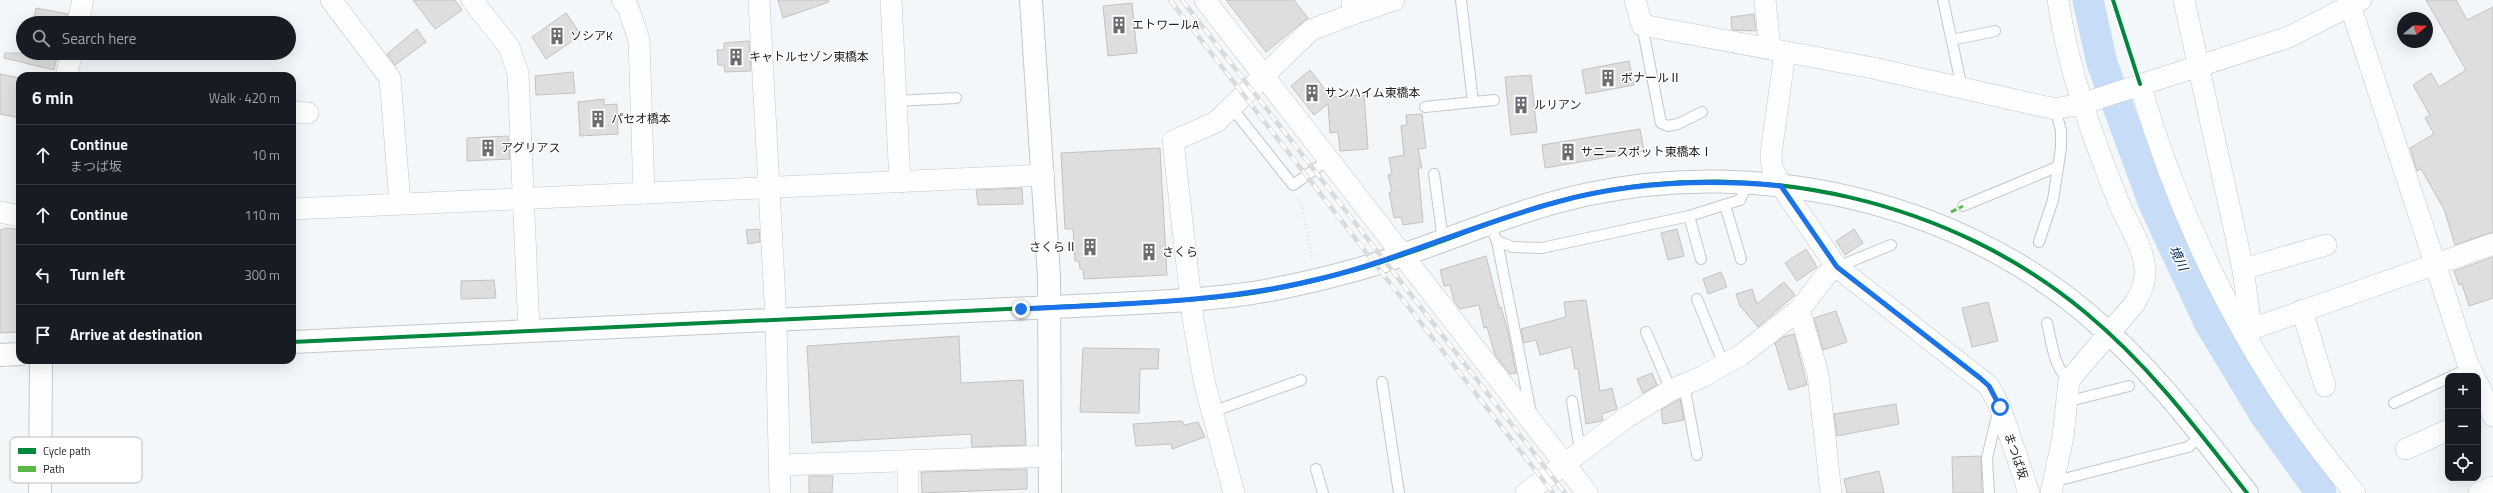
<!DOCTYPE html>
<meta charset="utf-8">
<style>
body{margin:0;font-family:"Titillium Web","Noto Sans JP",sans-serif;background:#242831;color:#f1f3f6}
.controls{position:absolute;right:12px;bottom:12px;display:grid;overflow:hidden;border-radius:8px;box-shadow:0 4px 16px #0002}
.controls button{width:36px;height:36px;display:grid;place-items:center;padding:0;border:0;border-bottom:1px solid #363941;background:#171b24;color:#f1f3f6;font:20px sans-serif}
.compass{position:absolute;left:2397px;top:12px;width:36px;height:36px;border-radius:50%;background:#171b24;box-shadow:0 4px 16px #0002;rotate:71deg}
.stop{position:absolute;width:12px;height:12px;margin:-9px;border:3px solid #1a73e8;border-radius:50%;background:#fff}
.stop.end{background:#1a73e8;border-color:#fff;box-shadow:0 1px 4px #0008}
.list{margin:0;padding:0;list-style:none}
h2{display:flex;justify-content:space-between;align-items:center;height:52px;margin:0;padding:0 16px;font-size:17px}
h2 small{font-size:13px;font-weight:400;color:#9ea1a6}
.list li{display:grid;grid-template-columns:26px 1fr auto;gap:12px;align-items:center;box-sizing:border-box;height:60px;padding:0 16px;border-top:1px solid #363941}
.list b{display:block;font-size:15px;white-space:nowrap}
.list p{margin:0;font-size:13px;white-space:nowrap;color:#9ea1a6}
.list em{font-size:13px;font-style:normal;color:#9ea1a6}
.icon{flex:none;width:22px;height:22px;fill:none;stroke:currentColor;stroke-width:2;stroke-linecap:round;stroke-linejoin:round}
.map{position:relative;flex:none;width:2493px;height:493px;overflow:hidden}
.search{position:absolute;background:#171b24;box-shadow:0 4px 16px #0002;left:16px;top:16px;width:280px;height:44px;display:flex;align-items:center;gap:10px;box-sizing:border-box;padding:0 14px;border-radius:22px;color:#9ea1a6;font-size:15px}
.panel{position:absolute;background:#171b24;box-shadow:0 4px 16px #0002;left:16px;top:72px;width:280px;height:292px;border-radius:12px}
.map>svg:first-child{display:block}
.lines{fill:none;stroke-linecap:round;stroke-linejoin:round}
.river{stroke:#c7dcf6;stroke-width:31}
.building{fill:#dedede;stroke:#c2c2c2}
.service-casing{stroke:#c5c8cb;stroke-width:12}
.minor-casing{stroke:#c5c8cb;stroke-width:22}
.tertiary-casing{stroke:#c5c8cb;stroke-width:24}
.path{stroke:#e0e2e2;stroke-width:2.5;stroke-dasharray:1 3;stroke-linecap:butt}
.service{stroke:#fdfefe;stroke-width:10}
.minor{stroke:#fdfefe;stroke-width:21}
.tertiary{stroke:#fdfefe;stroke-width:22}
.rail-casing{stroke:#d9dadb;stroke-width:4.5}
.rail{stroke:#fff;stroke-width:3;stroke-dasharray:9;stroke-linecap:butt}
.quiet{stroke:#58b947;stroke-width:3;stroke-dasharray:6 3;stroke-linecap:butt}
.cycleway-casing{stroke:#fff;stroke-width:6}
.cycleway{stroke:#00873e;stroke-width:4}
.route{stroke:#1a73e8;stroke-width:5}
.labels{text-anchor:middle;stroke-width:3;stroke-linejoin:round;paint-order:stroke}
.poi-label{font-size:12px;fill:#212427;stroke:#fff;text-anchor:start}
.street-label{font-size:12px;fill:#212427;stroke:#fff}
.water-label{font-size:13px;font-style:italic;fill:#002d60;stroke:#fff}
.key{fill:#fff;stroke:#bcbdbe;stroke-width:1}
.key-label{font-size:11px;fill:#212427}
</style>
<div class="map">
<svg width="2493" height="493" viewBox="0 0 2493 493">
<rect width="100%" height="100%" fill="#f4f7fa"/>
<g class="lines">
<polyline class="river" points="2088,0 2102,63 2154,204 2209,322 2265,415 2321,493"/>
</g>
<g class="building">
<polygon points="413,0 455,0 462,10 435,29"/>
<polygon points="778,0 828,0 829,2 783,18"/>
<polygon points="1226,0 1294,0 1308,18 1266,52"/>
<polygon points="2426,0 2456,0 2467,20 2493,7 2493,232 2455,245 2444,209 2421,169 2417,171 2410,148 2434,134 2425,118 2430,115 2413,85 2431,73 2439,87 2466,70"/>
<polygon points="1132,3 1137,53 1108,56 1103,6"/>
<polygon points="36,8 68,14 66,23 33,23"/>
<polygon points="566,13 581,35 546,59 532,37"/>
<polygon points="1754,14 1756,31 1732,30 1731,17"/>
<polygon points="417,29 426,42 395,65 387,54"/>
<polygon points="749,41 751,71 725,72 724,65 718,65 717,50 724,50 724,43"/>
<polygon points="5,53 58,53 54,70 4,58"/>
<polygon points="1629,61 1634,85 1586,94 1582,70"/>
<polygon points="1310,70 1331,97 1364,95 1368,149 1340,151 1338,132 1330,133 1328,104 1314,115 1291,86"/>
<polygon points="573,72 575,93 536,95 535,76"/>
<polygon points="0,74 20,78 20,118 0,114"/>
<polygon points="1531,75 1537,132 1511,135 1505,77"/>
<polygon points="604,99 604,105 617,104 618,134 580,136 578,102"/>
<polygon points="1422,114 1426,148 1418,149 1422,168 1418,168 1423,222 1403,225 1401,217 1394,218 1389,192 1392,192 1388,175 1392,174 1389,158 1404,155 1401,126 1407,125 1406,115"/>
<polygon points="1640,129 1644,151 1545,168 1542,145"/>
<polygon points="508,136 510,159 467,161 467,138"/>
<polygon points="1160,148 1167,275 1084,279 1083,269 1080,269 1079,261 1075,261 1073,229 1065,229 1061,153"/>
<polygon points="1022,188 1023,204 978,205 976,190"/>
<polygon points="6,228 20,229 20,332 0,333 0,230"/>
<polygon points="759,229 760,242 748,244 746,230"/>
<polygon points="1677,229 1684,256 1668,260 1661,233"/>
<polygon points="1854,229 1863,243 1845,255 1836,241"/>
<polygon points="1806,249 1817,267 1797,281 1785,263"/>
<polygon points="1486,256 1499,307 1501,307 1508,332 1516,373 1510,374 1495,355 1487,327 1484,328 1479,305 1460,309 1454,301 1450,285 1444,286 1440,270"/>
<polygon points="2493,257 2493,298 2469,306 2462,284 2459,285 2454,271"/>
<polygon points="1721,272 1727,287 1708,294 1703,279"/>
<polygon points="494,280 496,298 461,299 461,281"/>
<polygon points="1784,282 1795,295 1758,327 1740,306 1736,294 1752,289 1757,304"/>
<polygon points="1586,300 1600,391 1612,388 1617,409 1602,414 1603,420 1601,421 1586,424 1578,368 1575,369 1571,347 1540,355 1536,340 1524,343 1521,329 1566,317 1564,302"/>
<polygon points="1988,302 1998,341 1972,347 1962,308"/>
<polygon points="1836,311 1847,342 1823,350 1814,318"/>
<polygon points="1794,334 1807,385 1789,390 1775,343 1783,337"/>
<polygon points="959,336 961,383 1023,380 1026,445 972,447 971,434 812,443 807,346"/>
<polygon points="1083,348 1159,349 1158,369 1140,369 1139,413 1080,412"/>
<polygon points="1652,373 1657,385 1643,393 1637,379"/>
<polygon points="1680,399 1684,420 1663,424 1661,410"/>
<polygon points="1896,404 1899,424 1837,436 1834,414"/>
<polygon points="1182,421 1184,425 1198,422 1205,437 1172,449 1171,444 1136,446 1133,424"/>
<polygon points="1981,456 1982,493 1953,493 1952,457"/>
<polygon points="1027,469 1027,489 922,493 921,472"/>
<polygon points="1879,471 1884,493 1847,493 1844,479"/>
<polygon points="809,476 833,476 832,493 809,493"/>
</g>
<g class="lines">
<g class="service-casing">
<g id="service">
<polyline points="1461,0 1473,102"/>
<polyline points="1943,0 1962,88"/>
<polyline points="1642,25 1661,123 1668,126 1678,124 1702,112"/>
<polyline points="1952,40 1995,31"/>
<polyline points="895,101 956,98"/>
<polyline points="1425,107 1494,100"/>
<polyline points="1232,108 1293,185 1328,160"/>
<polyline points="1434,174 1443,240"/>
<polyline points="1725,205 1741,259"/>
<polyline points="1963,206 2057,167"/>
<polyline points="1689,216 1701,259"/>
<polyline points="1489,223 1497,241 1513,247 1542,248 1689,216 1740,200 1748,183"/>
<polyline points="1497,241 1531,413"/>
<polyline points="2039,242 2053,200 2061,148 2061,130 2055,109"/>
<polyline points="1837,267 1891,245"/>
<polyline points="1697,299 1724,365"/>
<path d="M2047 323C2052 342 2053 367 2069 380"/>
<polyline points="1646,332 1671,390"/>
<polyline points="2452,376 2470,368"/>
<polyline points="1382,382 1399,493"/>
<polyline points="1684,384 1697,455"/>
<polyline points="1572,401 1580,451"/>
<polyline points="2066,402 2129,386"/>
<polyline points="2394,403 2448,378"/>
<polyline points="1212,412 1301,380"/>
<polyline points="1316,469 1323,493"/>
<polyline points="2052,482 2188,447 2202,436"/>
<polyline points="1989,493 1987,458 1998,412"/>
</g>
</g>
<g class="minor-casing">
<g id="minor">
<polyline points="331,0 390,78 400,203"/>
<polyline points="472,0 509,47 518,73 529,331"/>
<polyline points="622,0 628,7 639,40 644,193"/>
<polyline points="759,0 776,320 780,493"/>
<polyline points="891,0 900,182"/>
<polyline points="1205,0 1587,493"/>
<polyline points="1635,0 1642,25 1873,68 2055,109 2081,104 2289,37 2361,0"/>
<polyline points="1765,0 1770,49"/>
<polyline points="2184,0 2243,269 2251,327"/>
<polyline points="2350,5 2468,364 2474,376"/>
<polyline points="1353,14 1394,0"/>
<polyline points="78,23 83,0"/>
<polyline points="1785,52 1771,154 1772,167 1781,186 1837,267 1989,386 2000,407 2029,493"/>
<polyline points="66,76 72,53"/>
<path d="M2140 84C2183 233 2255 375 2355 493"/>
<polyline points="292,112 308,113"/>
<polyline points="292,209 1044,175"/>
<polyline points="0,212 20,216"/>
<polyline points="2243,269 2326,245"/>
<polyline points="2302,310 2325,386"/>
<polyline points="2243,332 2493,244"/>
<polyline points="2478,384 2493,416"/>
<polyline points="2406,449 2448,430"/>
<polyline points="780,465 1051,456"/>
<polyline points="908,493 908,461"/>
<polyline points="1234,493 1205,385 1193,319 1173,141 1216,122 1311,30 1353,14 1352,0"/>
<polyline points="1526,493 1627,417 1671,390 1702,377 1741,355 1799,310"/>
<polyline points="1831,493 1818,374 1799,310 1827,274 1837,267"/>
<path d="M2051 493 2063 437 2069 380 2135 303C2141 292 2146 282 2145 269 2143 246 2127 222 2118 201 2092 135 2068 70 2058 0"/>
<polyline points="2479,493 2493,487"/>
</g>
</g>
<g class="tertiary-casing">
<g id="tertiary">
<polyline points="1031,0 1049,277 1050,493"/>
<path d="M292 342 1075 306C1129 303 1184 302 1238 295 1279 290 1319 280 1359 269 1436 247 1509 211 1589 194 1760 158 1951 200 2086 313 2149 365 2197 429 2247 493"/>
<polyline points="0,355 20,354"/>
<polyline points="40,493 41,360"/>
</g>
</g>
<polyline class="path" points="1298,197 1302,207 1313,262"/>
<use href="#service" class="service"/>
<use href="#minor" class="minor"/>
<use href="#tertiary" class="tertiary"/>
<g class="rail-casing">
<g id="rail">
<polyline points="1170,0 1553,493"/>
<polyline points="1182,0 1565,493"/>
</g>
</g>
<use href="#rail" class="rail"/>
<polyline class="quiet" points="1951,212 1963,206"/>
<g class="cycleway-casing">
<g id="cycleway">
<polyline points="2113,0 2140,84"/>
<path d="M292 342 1075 306C1129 303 1184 302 1238 295 1279 290 1319 280 1359 269 1436 247 1509 211 1589 194 1760 158 1951 200 2086 313 2149 365 2197 429 2247 493"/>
</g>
</g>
<use href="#cycleway" class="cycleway"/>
</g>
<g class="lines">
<path class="route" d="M1021 309C1122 304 1224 303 1323 278 1403 258 1477 223 1557 202 1630 182 1706 179 1781 186L1837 267 1980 378 1989 386 2000 407"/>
</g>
<defs>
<g id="building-bare" transform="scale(1.38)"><path d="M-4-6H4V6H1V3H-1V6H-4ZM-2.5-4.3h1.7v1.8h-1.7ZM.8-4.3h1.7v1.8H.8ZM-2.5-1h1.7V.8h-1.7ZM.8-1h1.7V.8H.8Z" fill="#6b6e71" stroke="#fff" stroke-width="2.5" paint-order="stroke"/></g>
</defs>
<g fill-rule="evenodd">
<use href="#building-bare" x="1119" y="25"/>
<use href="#building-bare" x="557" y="36"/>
<use href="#building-bare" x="736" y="57"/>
<use href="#building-bare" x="1608" y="78"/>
<use href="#building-bare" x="1312" y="93"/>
<use href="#building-bare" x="1521" y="105"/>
<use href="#building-bare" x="598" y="119"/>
<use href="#building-bare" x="488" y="148"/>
<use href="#building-bare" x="1568" y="152"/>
<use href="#building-bare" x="1090" y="247"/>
<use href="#building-bare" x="1149" y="252"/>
</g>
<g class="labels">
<g class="poi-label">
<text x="1132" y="29">エトワールA</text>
<text x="570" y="40">ソシアK</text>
<text x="749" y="61">キャトルセゾン東橋本</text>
<text x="1621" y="82">ボナールⅡ</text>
<text x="1325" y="97">サンハイム東橋本</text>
<text x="1534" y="109">ルリアン</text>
<text x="611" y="123">パセオ橋本</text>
<text x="501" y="152">アグリアス</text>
<text x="1581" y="156">サニースポット東橋本Ⅰ</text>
<text x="1077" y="251" text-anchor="end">さくらⅡ</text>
<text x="1162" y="256">さくら</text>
</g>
<g class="street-label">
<text transform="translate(2016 456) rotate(71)" y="4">まつば坂</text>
</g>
<g class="water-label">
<text transform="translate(2179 258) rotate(65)" y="5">境川</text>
</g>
</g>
<rect x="10" y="437" width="132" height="46" rx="6" class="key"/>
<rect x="18" y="448" width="18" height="6" fill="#00873e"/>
<rect x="18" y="466" width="18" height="6" fill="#58b947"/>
<g class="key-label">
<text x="43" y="455">Cycle path</text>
<text x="43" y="473">Path</text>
</g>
</svg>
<div class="controls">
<button>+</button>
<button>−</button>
<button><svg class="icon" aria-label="locate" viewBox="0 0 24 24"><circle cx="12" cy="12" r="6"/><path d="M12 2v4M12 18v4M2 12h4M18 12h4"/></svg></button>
</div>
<svg class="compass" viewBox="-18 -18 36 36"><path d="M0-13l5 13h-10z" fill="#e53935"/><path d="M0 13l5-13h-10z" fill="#9ea1a6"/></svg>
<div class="stop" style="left:2000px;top:407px"></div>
<div class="stop end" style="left:1021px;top:309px"></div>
<div class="search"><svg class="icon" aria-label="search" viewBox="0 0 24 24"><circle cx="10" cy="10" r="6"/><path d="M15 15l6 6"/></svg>Search here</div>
<section class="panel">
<h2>6 min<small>Walk · 420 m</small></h2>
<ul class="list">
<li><svg class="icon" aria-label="ahead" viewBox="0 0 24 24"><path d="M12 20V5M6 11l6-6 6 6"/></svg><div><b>Continue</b><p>まつば坂</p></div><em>10 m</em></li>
<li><svg class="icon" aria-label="ahead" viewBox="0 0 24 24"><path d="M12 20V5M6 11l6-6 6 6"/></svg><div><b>Continue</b></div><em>110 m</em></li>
<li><svg class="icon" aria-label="left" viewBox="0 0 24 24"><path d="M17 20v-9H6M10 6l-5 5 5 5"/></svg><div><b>Turn left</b></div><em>300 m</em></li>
<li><svg class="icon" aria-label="arrive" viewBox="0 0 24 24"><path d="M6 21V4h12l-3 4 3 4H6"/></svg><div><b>Arrive at destination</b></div></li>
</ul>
</section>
</div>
